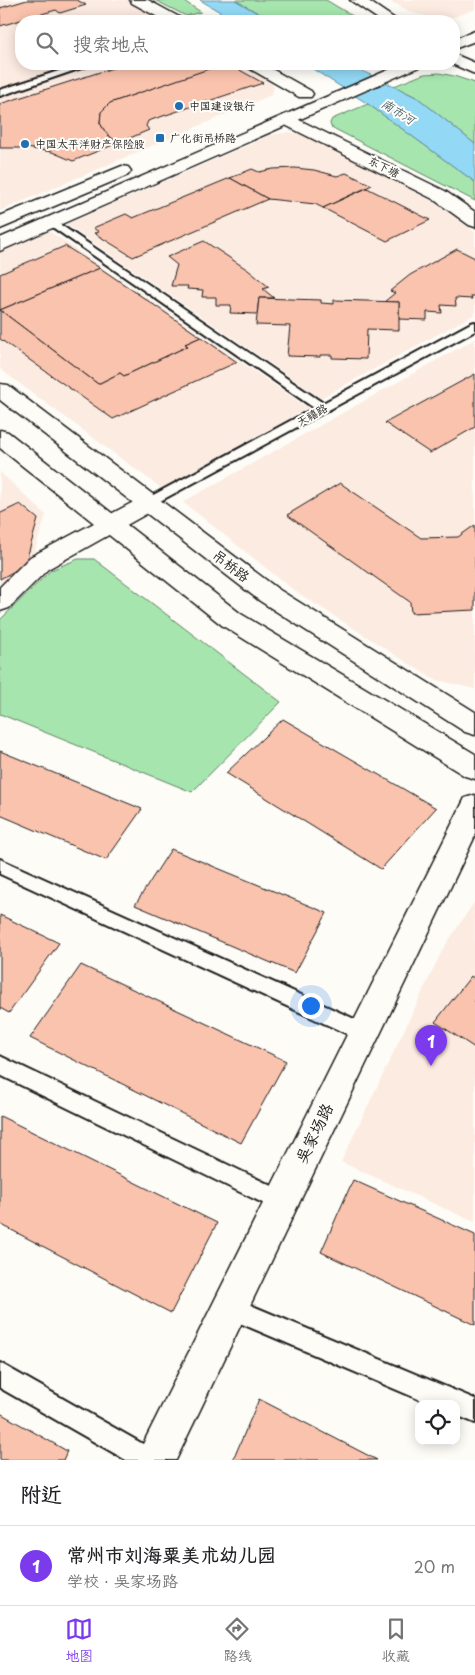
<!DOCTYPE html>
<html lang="zh">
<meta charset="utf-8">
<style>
body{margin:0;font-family:"Playpen Sans","LXGW WenKai TC",sans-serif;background:#f6f6f6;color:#202124}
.controls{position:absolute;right:15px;bottom:15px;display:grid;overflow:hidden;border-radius:10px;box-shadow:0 2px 12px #0003}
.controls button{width:45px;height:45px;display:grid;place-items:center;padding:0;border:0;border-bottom:1px solid #e0e0e0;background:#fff;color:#202124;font:25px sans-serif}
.you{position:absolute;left:310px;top:1005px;width:18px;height:18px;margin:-12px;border:4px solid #fff;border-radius:50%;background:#1a73e8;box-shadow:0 0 0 8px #1a73e833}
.badge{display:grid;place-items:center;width:32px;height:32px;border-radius:50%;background:#7c3aed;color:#fff;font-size:16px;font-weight:700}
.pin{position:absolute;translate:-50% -41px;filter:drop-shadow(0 1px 2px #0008)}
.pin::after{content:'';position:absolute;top:26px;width:18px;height:15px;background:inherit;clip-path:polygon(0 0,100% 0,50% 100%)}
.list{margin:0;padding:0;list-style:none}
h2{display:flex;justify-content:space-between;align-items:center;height:65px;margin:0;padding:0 20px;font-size:21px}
h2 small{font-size:16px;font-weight:400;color:#757577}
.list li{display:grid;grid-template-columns:32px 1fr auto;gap:15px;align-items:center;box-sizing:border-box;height:80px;padding:0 20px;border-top:1px solid #e0e0e0}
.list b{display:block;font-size:19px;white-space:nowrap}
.list p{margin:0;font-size:16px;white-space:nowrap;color:#757577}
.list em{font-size:16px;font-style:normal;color:#757577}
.icon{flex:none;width:28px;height:28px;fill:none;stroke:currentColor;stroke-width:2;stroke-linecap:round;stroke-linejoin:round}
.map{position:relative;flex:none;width:475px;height:1460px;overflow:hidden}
.search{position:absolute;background:#fff;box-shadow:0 2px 12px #0003;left:15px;right:15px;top:15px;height:55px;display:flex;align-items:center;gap:12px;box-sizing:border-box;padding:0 18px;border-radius:20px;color:#757577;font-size:19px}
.sheet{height:145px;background:#fff}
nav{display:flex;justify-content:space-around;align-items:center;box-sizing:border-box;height:70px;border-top:1px solid #e0e0e0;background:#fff;font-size:14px;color:#757577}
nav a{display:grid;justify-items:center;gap:2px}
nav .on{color:#7c3aed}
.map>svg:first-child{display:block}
.built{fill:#fcebe1}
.green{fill:#a6e6ae;stroke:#618165}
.water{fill:#93d9f5;stroke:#638d9e}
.building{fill:#fac3ae;stroke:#1c1c1c}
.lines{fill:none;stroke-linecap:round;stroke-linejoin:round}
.lane-casing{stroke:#1c1c1c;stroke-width:4}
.street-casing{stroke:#1c1c1c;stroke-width:3}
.secondary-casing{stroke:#1c1c1c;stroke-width:3}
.lane{fill:#fdfcf7;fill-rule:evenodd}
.street{fill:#fdfcf7;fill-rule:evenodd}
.secondary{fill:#fdfcf7;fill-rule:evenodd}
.poi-dot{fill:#1f6fb2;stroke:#fdfcf7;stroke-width:2}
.labels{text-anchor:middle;stroke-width:4;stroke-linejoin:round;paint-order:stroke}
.far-poi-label{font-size:11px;fill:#1c1c1c;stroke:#fdfcf7;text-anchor:start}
.far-street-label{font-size:11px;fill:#1c1c1c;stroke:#fdfcf7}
.far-water-label{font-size:12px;font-style:italic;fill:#465e68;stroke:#fdfcf7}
.street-label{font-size:14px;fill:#1c1c1c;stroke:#fdfcf7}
.near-street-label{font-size:16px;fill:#1c1c1c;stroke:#fdfcf7}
</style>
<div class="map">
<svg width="475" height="1460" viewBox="0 0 475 1460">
<rect width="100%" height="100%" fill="#fdfcf7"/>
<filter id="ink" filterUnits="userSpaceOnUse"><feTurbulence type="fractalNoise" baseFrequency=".02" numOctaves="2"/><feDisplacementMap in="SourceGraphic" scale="10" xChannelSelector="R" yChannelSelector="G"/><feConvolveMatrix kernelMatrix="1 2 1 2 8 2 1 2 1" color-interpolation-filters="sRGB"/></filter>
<g filter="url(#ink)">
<g class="built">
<polygon points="0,0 128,0 166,21 21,21 21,64 242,64 270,79 274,88 271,95 0,211"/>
<polygon points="388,0 475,0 475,9 454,17 431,17 413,13"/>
<polygon points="289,132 305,135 431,200 475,232 475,314 321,398 66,224 271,135"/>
<polygon points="49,231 308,408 161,488 0,369 0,252"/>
<polygon points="475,339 475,689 433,679 295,591 183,502"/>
<polygon points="0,472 46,515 29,568 0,584"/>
<polygon points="475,901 475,1222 341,1162 443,949"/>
</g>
<g class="green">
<polygon points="155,0 182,0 201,12 186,16"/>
<polygon points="235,0 326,0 361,21 272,21"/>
<polygon points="439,73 454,76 475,83 475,144 418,98 394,86 424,74"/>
<polygon points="368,104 475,182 475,201 331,127 330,123 332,119"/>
<polygon points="78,559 94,559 281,702 192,792 0,714 0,620 51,570"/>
</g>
<g class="water">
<polygon points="200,0 235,0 271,21 235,21"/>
<polygon points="305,64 348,64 418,98 475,144 475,182 368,104"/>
</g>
<g class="building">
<polygon points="27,0 77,0 86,5 60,13 56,10 0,26 0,8"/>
<polygon points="125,64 225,64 110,103 101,112 100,123 106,133 118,143 73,161 52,152 26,148 0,148 0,104"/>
<polygon points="223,64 229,64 263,83 148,121 146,126 149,130 118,143 106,133 100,123 101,112 110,103"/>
<polygon points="295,168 314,170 337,176 346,173 372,185 323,208 315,204 268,199 230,178 252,169 259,172 273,169"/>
<polygon points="230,178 268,199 133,257 94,233 99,232 93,228 126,214 133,218"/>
<polygon points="367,188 430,220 387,241 323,208"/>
<polygon points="204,241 248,270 269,287 263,289 274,298 259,298 257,314 230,313 231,305 216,305 216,297 202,297 203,290 187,289 188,286 171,286 177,265 167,257"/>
<polygon points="65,246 100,268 0,310 0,274"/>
<polygon points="457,249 475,258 475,296 471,296 472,299 455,298 456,306 441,305 442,313 427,312 427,320 399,319 399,302 384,302 395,293 390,291 410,275"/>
<polygon points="100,268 201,337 185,344 188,346 124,376 120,373 98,384 0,310"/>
<polygon points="259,298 321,300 321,303 334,304 334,300 399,302 399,330 367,329 366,359 332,358 332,355 320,355 320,357 287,356 290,326 256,325"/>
<polygon points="0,310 98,384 120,373 124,376 188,346 185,344 201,337 237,362 113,419 0,339"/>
<polygon points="475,374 475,427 430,453 385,423"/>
<polygon points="340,483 421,538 458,537 475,525 475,610 411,613 410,602 287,515"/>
<polygon points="20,504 38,519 25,565 0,579 0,512 1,513"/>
<polygon points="283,719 436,808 381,869 226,773"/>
<polygon points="0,751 142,809 106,860 0,815"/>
<polygon points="171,849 327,913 295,973 135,905"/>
<polygon points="0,915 59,943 9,1013 0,1008"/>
<polygon points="81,965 286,1061 241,1143 30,1038"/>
<polygon points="471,976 475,979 475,1048 435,1022"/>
<polygon points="0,1116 217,1223 171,1313 0,1224"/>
<polygon points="353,1180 475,1235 475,1325 321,1252"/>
<polygon points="259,1399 377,1460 233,1460"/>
<polygon points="0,1413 67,1451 63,1460 0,1460"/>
</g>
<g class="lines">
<g class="lane-casing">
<g id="lane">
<polygon points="80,64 93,64 0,96 0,90"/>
<polygon points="52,219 323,403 471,323 475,322 475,331 149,507 144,506 142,503 144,500 314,408 48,224 47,222 48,220"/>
<polygon points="0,859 370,1026 373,1032 370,1038 363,1041 356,1038 0,874"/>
<polygon points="0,1056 289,1194 292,1201 289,1208 281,1211 273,1208 0,1075"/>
<polygon points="229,1296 475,1399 475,1423 456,1415 456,1404 430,1404 221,1315 218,1307 221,1299"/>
<polygon points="0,1363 157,1452 161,1460 126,1460 0,1388"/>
</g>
</g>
<g class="street-casing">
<g id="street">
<polygon points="130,0 148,0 181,18 183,21 165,21 132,3"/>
<polygon points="350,0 367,0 398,21 381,21"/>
<polygon points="454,54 475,63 475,74 452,64 454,64"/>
<polygon points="244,64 263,64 311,91 313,94 311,97 299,97 247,67"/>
<polygon points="289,115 445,191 475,212 475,227 469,225 433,199 283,124 281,120 283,116"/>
<polygon points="149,495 157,498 161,503 157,508 48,569 9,608 0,611 0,587 30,557 141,498"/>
<polygon points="475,795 475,836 176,1460 135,1460 461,806 465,798"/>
</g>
</g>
<g class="secondary-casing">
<g id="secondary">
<polygon points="475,31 475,41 454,49 454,39"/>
<polygon points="402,64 422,64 419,67 0,251 0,238"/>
<polygon points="122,166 128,167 131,171 128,175 0,229 0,216"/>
<polygon points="0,384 8,385 278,589 475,712 475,735 465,732 260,601 0,400"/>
<polygon points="0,430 8,432 241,614 475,754 475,779 465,776 223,626 0,448"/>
</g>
</g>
<use href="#lane" class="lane"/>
<use href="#street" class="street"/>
<use href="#secondary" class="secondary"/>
</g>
</g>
<g class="poi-dot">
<circle cx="179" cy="106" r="5"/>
<rect x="155" y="133" width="10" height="10" rx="2.5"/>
<circle cx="25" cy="144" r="5"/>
</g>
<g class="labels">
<g class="far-poi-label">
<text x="189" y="110">中国建设银行</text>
<text x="170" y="142">广化街吊桥路</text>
<text x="35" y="148">中国太平洋财产保险股</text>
</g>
<g class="far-street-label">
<text transform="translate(384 167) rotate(27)" y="4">东下塘</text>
<text transform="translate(312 415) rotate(-29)" y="4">天禧路</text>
</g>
<g class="far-water-label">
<text transform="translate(398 112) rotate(32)" y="4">南市河</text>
</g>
<g class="street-label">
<text transform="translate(231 566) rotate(37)" y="5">吊桥路</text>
</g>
<g class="near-street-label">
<text transform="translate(314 1133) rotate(-64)" y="6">吴家场路</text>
</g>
</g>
</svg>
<div class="controls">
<button><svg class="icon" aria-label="locate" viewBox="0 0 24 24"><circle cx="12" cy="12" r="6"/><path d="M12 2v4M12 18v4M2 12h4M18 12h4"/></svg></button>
</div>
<div class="you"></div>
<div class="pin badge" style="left:431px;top:1066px">1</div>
<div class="search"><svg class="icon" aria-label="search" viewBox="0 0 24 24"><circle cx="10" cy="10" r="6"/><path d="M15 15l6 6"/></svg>搜索地点</div>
</div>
<section class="sheet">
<h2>附近<small></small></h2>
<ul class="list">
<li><span class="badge">1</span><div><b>常州市刘海粟美术幼儿园</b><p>学校 · 吴家场路</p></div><em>20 m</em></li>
</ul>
</section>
<nav>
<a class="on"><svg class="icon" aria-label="map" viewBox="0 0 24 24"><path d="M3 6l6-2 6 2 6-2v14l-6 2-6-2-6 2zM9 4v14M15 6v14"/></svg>地图</a>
<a><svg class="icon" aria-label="directions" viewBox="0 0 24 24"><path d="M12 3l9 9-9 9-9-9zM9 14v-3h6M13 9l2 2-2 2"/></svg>路线</a>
<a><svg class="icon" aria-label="saved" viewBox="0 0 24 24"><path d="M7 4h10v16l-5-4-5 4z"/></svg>收藏</a>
</nav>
